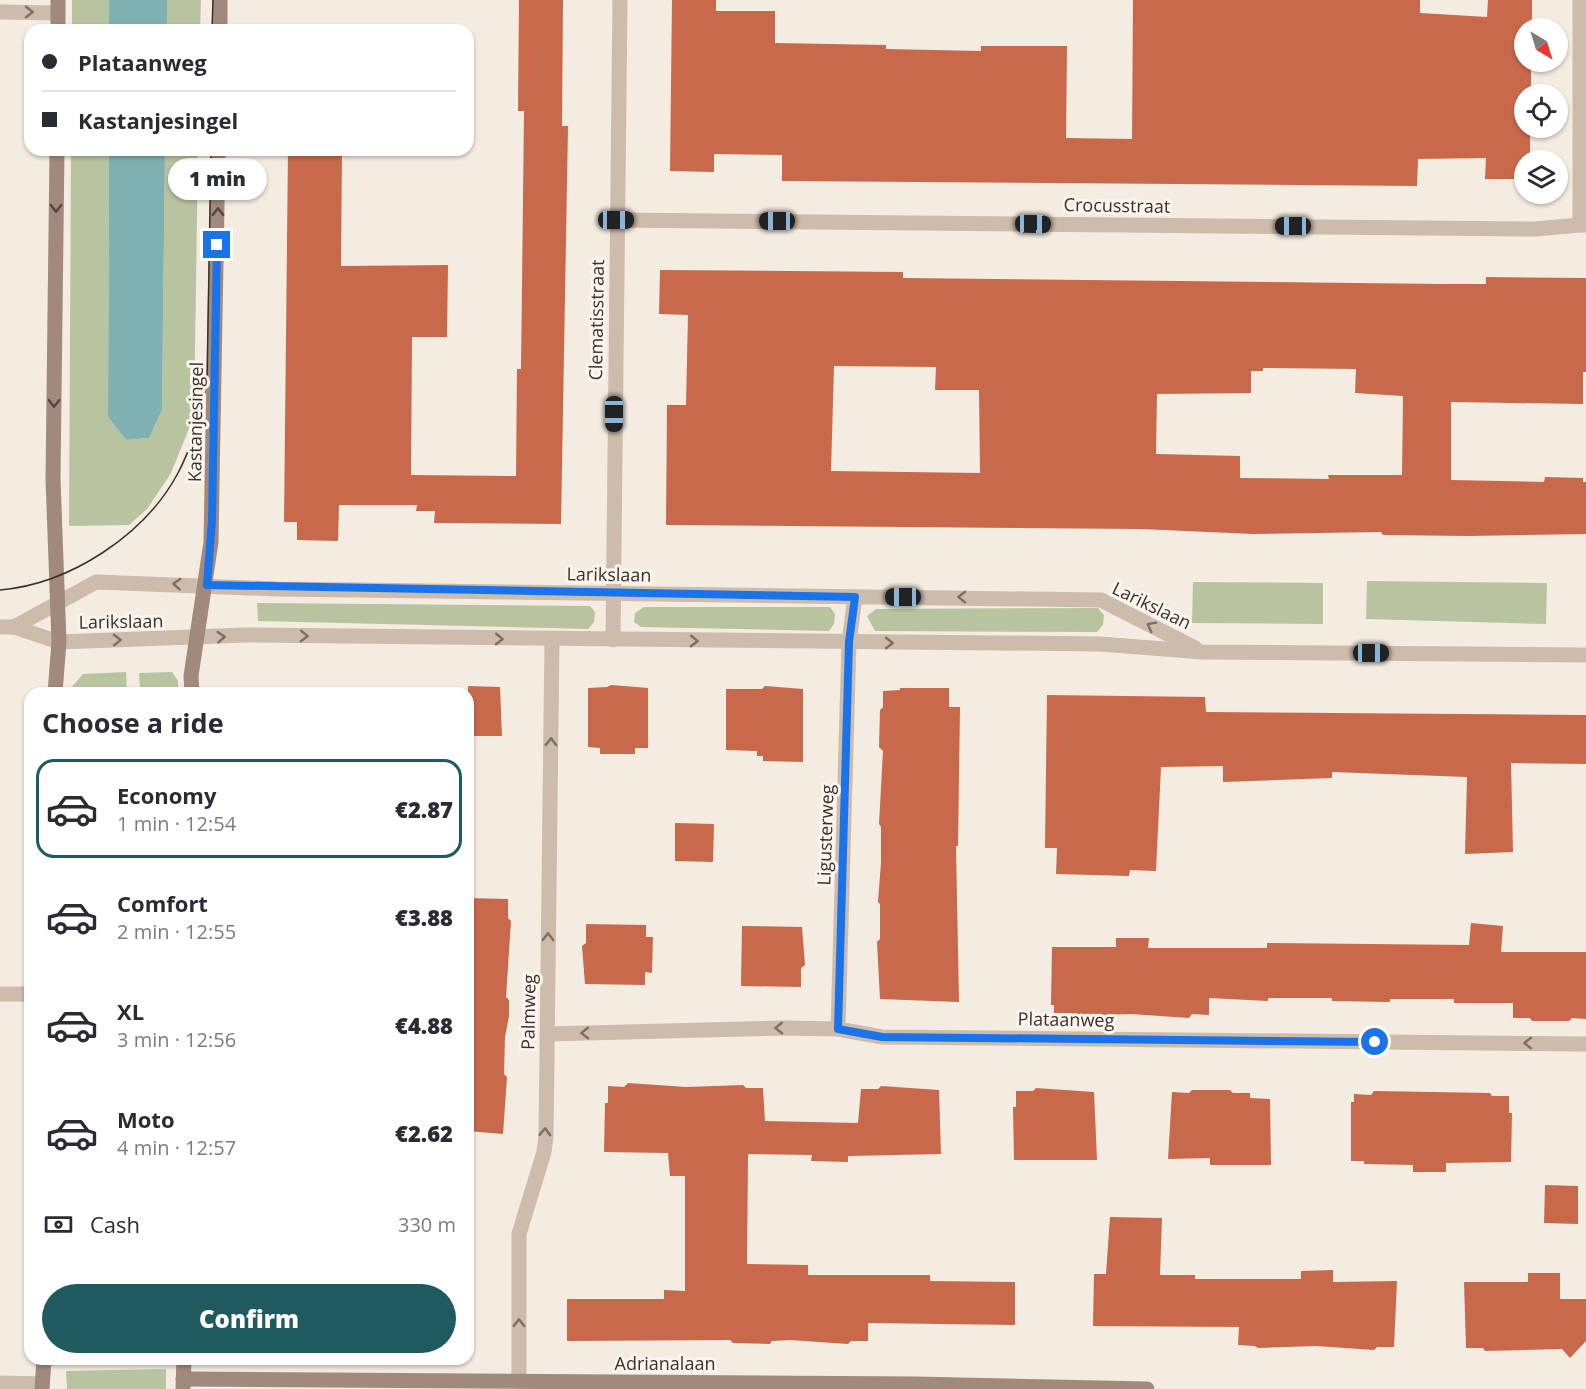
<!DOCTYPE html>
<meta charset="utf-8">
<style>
body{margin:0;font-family:"Open Sans",sans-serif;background:#f2f2f3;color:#2b2b33;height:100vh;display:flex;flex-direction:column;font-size:22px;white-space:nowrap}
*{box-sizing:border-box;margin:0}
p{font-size:20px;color:#7c7c81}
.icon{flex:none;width:33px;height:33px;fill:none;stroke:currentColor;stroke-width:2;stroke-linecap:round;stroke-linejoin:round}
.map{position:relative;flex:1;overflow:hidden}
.panel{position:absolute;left:24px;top:687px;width:450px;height:678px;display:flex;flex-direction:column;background:#fff;border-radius:18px;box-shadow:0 2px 4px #0004}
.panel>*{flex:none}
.hud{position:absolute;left:24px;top:24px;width:450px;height:132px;border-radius:18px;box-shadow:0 2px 4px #0004;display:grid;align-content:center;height:132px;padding:0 18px;background:#fff}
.needle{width:39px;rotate:142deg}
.buttons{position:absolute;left:1514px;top:18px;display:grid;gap:12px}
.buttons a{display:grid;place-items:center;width:54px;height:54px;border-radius:50%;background:#fff;box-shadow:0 2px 4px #0004;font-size:30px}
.end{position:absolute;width:27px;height:27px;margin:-14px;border:8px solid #1a73e8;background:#fff;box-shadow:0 0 0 3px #fff}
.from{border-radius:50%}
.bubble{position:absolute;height:42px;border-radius:21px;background:#fff;box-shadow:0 2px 4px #0004;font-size:20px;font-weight:800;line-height:42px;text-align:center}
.car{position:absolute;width:18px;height:36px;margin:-18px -9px;border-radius:8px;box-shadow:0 0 4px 2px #0007;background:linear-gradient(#222 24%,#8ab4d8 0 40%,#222 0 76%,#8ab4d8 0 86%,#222 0)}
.hud b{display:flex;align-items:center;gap:21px;height:57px;font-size:22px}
.hud b+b{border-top:2px solid #e1e1e2}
.hud i{width:15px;height:15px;background:#2b2b33}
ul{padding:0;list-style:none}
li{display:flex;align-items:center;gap:18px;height:99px;margin:0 12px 9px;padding:0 6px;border:3px solid transparent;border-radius:18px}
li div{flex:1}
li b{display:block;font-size:22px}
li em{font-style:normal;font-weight:800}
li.selected{border-color:#1f5a5e}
li>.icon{width:54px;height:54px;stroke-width:1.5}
h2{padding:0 18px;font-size:27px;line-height:72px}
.pay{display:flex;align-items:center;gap:15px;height:66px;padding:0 18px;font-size:22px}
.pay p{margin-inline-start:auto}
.primary-button{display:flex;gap:12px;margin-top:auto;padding:12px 18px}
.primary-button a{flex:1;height:69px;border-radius:36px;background:#1f5a5e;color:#fff;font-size:24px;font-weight:800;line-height:69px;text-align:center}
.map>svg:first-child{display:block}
.green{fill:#b8c4a0}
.water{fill:#7fb0b2}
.building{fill:#c8694b;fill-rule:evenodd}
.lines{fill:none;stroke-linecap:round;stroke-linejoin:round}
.street{stroke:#cdbbac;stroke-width:15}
.secondary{stroke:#a18a7d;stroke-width:15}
.tram{stroke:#3b302b;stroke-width:1.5}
.oneway{stroke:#7d6f65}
.oneway2{stroke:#544640}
.route{stroke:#1a73e8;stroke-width:8}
.labels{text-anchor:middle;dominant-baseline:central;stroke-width:6;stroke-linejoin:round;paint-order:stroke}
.street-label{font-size:18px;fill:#3b302b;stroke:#fbf5ee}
</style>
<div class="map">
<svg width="1586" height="1389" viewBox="0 0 1586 1389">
<rect width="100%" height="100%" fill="#f4ebe1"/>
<g class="green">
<rect x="72" y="0" width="37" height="30"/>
<path d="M 167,0 L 201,0 L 200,30 L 167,30 Z"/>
<path d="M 71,150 L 109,150 L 108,417 L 126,440 L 149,438 L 162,410 L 165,150 L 198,150 L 194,416 L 171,473 L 147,509 L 129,525 L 69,526 Z"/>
<path d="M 1367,581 L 1547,583 L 1546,624 L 1366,619 Z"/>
<path d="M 1193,582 L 1323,583 L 1323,624 L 1192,623 Z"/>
<path d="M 257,603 L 590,606 L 595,612 L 594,622 L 588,629 L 258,621 Z"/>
<path d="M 644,607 L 830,607 L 835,614 L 834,624 L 829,631 L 641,627 L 634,622 L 635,613 Z"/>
<path d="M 1098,608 L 1104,615 L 1103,625 L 1097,632 L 875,631 L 867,616 L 876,609 Z"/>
<path d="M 126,672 L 127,690 L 119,693 L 70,693 L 70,689 L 83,674 Z"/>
<path d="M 172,672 L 178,681 L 178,693 L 145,693 L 140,691 L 139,673 Z"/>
<path d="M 166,1369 L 166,1389 L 67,1389 L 66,1371 Z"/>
</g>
<g class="water">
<rect x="109" y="0" width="58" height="30"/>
<path d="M 109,150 L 165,150 L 162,410 L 149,438 L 126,440 L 108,417 Z"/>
</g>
<g class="building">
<path d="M 519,0 L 563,0 L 562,126 L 568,126 L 561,524 L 434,523 L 435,511 L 416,511 L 417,505 L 339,505 L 338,541 L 297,540 L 297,522 L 284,522 L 288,150 L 342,150 L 341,266 L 448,265 L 447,337 L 412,337 L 411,475 L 516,476 L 517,369 L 521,369 L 524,111 L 518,111 Z"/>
<path d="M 672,0 L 716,0 L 716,11 L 775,11 L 775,43 L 886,45 L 886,49 L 981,51 L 981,46 L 1067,46 L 1066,138 L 1132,139 L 1133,0 L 1420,0 L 1420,13 L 1487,17 L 1488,0 L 1532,0 L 1532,28 L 1524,28 L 1524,62 L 1531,62 L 1531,94 L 1524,94 L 1524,128 L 1530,128 L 1530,160 L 1524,160 L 1524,179 L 1485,179 L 1486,158 L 1418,159 L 1417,186 L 782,181 L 782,155 L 714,154 L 714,172 L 670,171 Z"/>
<path d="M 660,270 L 903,272 L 903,278 L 1442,284 L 1486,284 L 1486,277 L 1586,278 L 1586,372 L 1583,372 L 1583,404 L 1451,402 L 1451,480 L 1544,482 L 1545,477 L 1583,478 L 1583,482 L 1586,482 L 1586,534 L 1469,536 L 1383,535 L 1381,532 L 1253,534 L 1141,529 L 666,525 L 667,405 L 686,405 L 688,315 L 659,314 ZM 834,366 L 936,367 L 935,390 L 979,390 L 980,473 L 831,471 ZM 1263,368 L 1356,369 L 1355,393 L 1403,396 L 1402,475 L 1328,475 L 1329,479 L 1240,478 L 1240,456 L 1156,454 L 1157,394 L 1251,393 L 1251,371 L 1263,371 Z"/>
<path d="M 611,685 L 648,688 L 648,748 L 635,748 L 635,754 L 600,754 L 600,748 L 588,747 L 588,688 L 607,687 Z"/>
<path d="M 468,686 L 500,687 L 502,736 L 468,736 Z"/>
<path d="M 765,686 L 803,689 L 803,762 L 763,761 L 763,756 L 757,756 L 757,751 L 726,750 L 726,689 L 762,689 Z"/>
<path d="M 900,688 L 949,688 L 949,707 L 960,707 L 958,846 L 956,846 L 959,1002 L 880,999 L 877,942 L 880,939 L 880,904 L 878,902 L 881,862 L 881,827 L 879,824 L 882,769 L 883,751 L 879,747 L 880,710 L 883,707 L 883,691 L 900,690 Z"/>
<path d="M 1047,695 L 1205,697 L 1206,712 L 1586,715 L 1586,764 L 1511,763 L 1513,852 L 1465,854 L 1467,777 L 1332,772 L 1332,778 L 1223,782 L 1223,766 L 1161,767 L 1156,871 L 1130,870 L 1129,876 L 1056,874 L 1057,848 L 1045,848 Z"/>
<path d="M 675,823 L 714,824 L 713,862 L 675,861 Z"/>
<path d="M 468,898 L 508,899 L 508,918 L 511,921 L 506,997 L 509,1000 L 509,1016 L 505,1037 L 504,1074 L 507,1077 L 503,1134 L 468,1131 Z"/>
<path d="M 1471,923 L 1503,926 L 1501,952 L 1586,952 L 1586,1019 L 1572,1018 L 1569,1021 L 1532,1021 L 1530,1018 L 1513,1018 L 1513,1003 L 1454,1003 L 1454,999 L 1390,999 L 1390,1002 L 1332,1001 L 1332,998 L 1268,998 L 1268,1001 L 1209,998 L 1209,1015 L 1192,1014 L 1189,1018 L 1131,1014 L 1073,1016 L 1071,1013 L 1054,1013 L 1054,1005 L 1051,1005 L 1052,947 L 1116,947 L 1116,938 L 1149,938 L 1148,948 L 1267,948 L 1267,943 L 1469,945 Z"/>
<path d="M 586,924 L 646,925 L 646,937 L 653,937 L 652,973 L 645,972 L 645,985 L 585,984 L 582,946 L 586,943 Z"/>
<path d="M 742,926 L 802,927 L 805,965 L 801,968 L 801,987 L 741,986 Z"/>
<path d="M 628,1083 L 686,1087 L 743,1085 L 746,1088 L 763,1088 L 765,1121 L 858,1123 L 861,1089 L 878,1089 L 881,1086 L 939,1090 L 941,1154 L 848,1156 L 848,1162 L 811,1161 L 812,1155 L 748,1154 L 747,1264 L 808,1265 L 808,1275 L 930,1275 L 930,1281 L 1015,1282 L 1015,1325 L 868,1323 L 868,1341 L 851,1341 L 848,1344 L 790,1340 L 772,1341 L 770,1344 L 733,1343 L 730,1340 L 567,1341 L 567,1299 L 664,1299 L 664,1290 L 685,1291 L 685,1176 L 670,1176 L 668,1153 L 604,1152 L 605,1103 L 608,1103 L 608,1086 L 624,1087 Z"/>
<path d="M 1036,1088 L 1094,1092 L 1097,1160 L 1014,1160 L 1013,1107 L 1016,1107 L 1016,1091 L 1033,1091 Z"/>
<path d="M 1192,1090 L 1230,1090 L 1233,1093 L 1250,1093 L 1250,1098 L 1270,1099 L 1271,1165 L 1210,1165 L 1210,1158 L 1168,1159 L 1172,1092 L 1189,1093 Z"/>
<path d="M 1374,1091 L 1490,1093 L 1492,1096 L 1509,1096 L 1509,1113 L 1512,1113 L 1511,1162 L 1446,1163 L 1446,1172 L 1413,1172 L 1413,1165 L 1364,1164 L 1364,1161 L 1351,1161 L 1351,1102 L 1354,1102 L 1354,1094 L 1371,1095 Z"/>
<path d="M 1545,1185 L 1578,1186 L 1578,1224 L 1544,1223 Z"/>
<path d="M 1110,1217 L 1162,1218 L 1160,1275 L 1195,1275 L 1195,1279 L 1301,1279 L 1301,1271 L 1333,1270 L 1333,1282 L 1397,1281 L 1394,1347 L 1377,1347 L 1374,1350 L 1316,1346 L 1258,1348 L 1255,1346 L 1238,1345 L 1239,1327 L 1093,1326 L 1094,1274 L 1106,1274 Z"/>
<path d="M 1528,1273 L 1560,1273 L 1560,1299 L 1586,1299 L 1586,1341 L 1570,1358 L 1562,1349 L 1485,1351 L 1483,1348 L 1466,1348 L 1464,1282 L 1528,1282 Z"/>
</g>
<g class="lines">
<g class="street">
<path d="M 1580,0 L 1580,225 L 1586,225"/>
<path d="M 0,12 L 58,13"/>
<path d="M 616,220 L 1535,229 L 1580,225"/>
<path d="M 0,627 L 14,627 L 59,642 L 245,635 L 1100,644 L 1203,652 L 1586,655"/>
<path d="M 14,627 L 96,582 L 277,589 L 1101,600 L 1195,648"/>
<path d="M 613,640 L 620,0"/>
<path d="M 0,994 L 30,994"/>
<path d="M 838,1029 L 849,642 L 855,597"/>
<path d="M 547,1034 L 784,1028 L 838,1029 L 882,1037 L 1586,1044"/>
<path d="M 519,1381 L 519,1234 L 544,1152 L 546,1136 L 552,639"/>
<path d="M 0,1383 L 42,1384"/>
</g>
<g class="secondary">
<path d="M 58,30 L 58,0"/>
<path d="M 220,30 L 220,0"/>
<path d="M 55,693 L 59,642 L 53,479 L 57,150"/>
<path d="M 192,693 L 191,676 L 211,542 L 218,150"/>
<path d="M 183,1379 L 915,1384 L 1147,1389"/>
<path d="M 42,1389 L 44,1359"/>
<path d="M 183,1389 L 184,1359"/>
</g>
<g class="tram">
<path d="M 212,30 L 213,0"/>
<path d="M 0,590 C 70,584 145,535 178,473 C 193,445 201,413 207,382 L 211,150"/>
</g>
</g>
<defs><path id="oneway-chevron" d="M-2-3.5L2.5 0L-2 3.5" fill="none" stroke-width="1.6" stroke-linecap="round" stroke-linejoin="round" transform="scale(1.5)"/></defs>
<g class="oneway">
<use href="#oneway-chevron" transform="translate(29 12)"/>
<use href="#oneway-chevron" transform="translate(177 584) rotate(-176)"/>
<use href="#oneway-chevron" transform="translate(962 597) rotate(-179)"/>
<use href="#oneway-chevron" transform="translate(1151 626) rotate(-153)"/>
<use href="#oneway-chevron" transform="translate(304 636) rotate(1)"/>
<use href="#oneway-chevron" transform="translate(221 637) rotate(-4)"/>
<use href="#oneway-chevron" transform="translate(499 639) rotate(1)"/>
<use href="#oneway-chevron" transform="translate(117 640) rotate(-1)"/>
<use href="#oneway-chevron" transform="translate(694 641) rotate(1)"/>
<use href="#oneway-chevron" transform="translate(889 643)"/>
<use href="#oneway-chevron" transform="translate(551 742) rotate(-89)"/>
<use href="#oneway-chevron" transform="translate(548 937) rotate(-89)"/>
<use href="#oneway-chevron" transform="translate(779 1028) rotate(179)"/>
<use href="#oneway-chevron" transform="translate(585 1033) rotate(179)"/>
<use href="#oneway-chevron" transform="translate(1528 1043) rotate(-179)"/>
<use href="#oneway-chevron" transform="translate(545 1132) rotate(-88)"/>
<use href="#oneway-chevron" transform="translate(519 1323) rotate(-90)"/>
</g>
<g class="oneway2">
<use href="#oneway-chevron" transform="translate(56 208) rotate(91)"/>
<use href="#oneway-chevron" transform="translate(218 212) rotate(-89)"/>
<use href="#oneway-chevron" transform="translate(54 403) rotate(91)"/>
</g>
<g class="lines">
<path class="route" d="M 217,245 L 212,520 L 207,585 L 855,597 L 849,642 L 838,1029 L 882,1037 L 1375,1042"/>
</g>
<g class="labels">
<g class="street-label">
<text transform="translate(1117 205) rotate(1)">Crocusstraat</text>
<text transform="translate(596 320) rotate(-89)">Clematisstraat</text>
<text transform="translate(195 422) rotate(-89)">Kastanjesingel</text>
<text transform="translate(609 574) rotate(1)">Larikslaan</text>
<text transform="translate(1152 605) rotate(26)">Larikslaan</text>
<text transform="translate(121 621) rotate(-1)">Larikslaan</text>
<text transform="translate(825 835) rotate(-88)">Ligusterweg</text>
<text transform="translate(528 1012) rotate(-89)">Palmweg</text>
<text transform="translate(1066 1019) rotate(1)">Plataanweg</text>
<text x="665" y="1363">Adrianalaan</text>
</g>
</g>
</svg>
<div class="buttons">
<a><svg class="needle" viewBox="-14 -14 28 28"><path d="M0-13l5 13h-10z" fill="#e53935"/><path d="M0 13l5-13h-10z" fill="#7c7c81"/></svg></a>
<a><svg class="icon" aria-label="locate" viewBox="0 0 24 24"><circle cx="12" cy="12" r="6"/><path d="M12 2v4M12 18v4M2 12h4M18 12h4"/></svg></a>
<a><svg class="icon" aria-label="layers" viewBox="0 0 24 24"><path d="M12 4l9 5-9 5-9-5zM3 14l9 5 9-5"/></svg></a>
</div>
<i class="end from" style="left:1375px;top:1042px"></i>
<i class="end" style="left:217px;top:245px"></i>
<div class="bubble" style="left:168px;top:158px;width:99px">1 min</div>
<i class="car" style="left:616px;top:220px;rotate:90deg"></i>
<i class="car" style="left:777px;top:221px;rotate:270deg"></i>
<i class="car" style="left:1033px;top:224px;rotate:91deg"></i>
<i class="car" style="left:1293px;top:226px;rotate:270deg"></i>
<i class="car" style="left:614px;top:414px;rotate:180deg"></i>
<i class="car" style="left:903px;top:597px;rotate:270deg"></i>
<i class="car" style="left:1371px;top:653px;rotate:90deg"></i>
<div class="hud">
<b><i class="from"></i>Plataanweg</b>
<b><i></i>Kastanjesingel</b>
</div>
<section class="panel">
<h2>Choose a ride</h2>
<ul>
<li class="selected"><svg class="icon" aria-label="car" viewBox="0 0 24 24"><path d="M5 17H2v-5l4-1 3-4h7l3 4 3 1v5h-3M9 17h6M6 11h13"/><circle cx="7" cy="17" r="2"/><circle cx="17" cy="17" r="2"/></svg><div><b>Economy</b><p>1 min · 12:54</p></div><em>€2.87</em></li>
<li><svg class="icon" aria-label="car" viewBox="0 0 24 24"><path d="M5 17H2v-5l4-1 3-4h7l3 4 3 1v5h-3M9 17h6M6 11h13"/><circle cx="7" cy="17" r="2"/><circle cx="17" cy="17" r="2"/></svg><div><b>Comfort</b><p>2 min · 12:55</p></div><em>€3.88</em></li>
<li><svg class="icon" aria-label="car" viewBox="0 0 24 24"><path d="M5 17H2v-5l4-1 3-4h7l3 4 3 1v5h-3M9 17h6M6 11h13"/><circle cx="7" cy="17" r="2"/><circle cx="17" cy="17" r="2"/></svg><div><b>XL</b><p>3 min · 12:56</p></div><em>€4.88</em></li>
<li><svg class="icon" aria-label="car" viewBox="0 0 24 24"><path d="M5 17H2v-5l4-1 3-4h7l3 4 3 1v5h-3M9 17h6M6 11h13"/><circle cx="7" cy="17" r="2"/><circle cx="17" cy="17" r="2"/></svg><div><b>Moto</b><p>4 min · 12:57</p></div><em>€2.62</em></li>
</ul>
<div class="pay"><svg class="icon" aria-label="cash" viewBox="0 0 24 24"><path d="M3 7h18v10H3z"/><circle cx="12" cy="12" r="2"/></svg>Cash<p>330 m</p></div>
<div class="primary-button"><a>Confirm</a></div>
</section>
</div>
